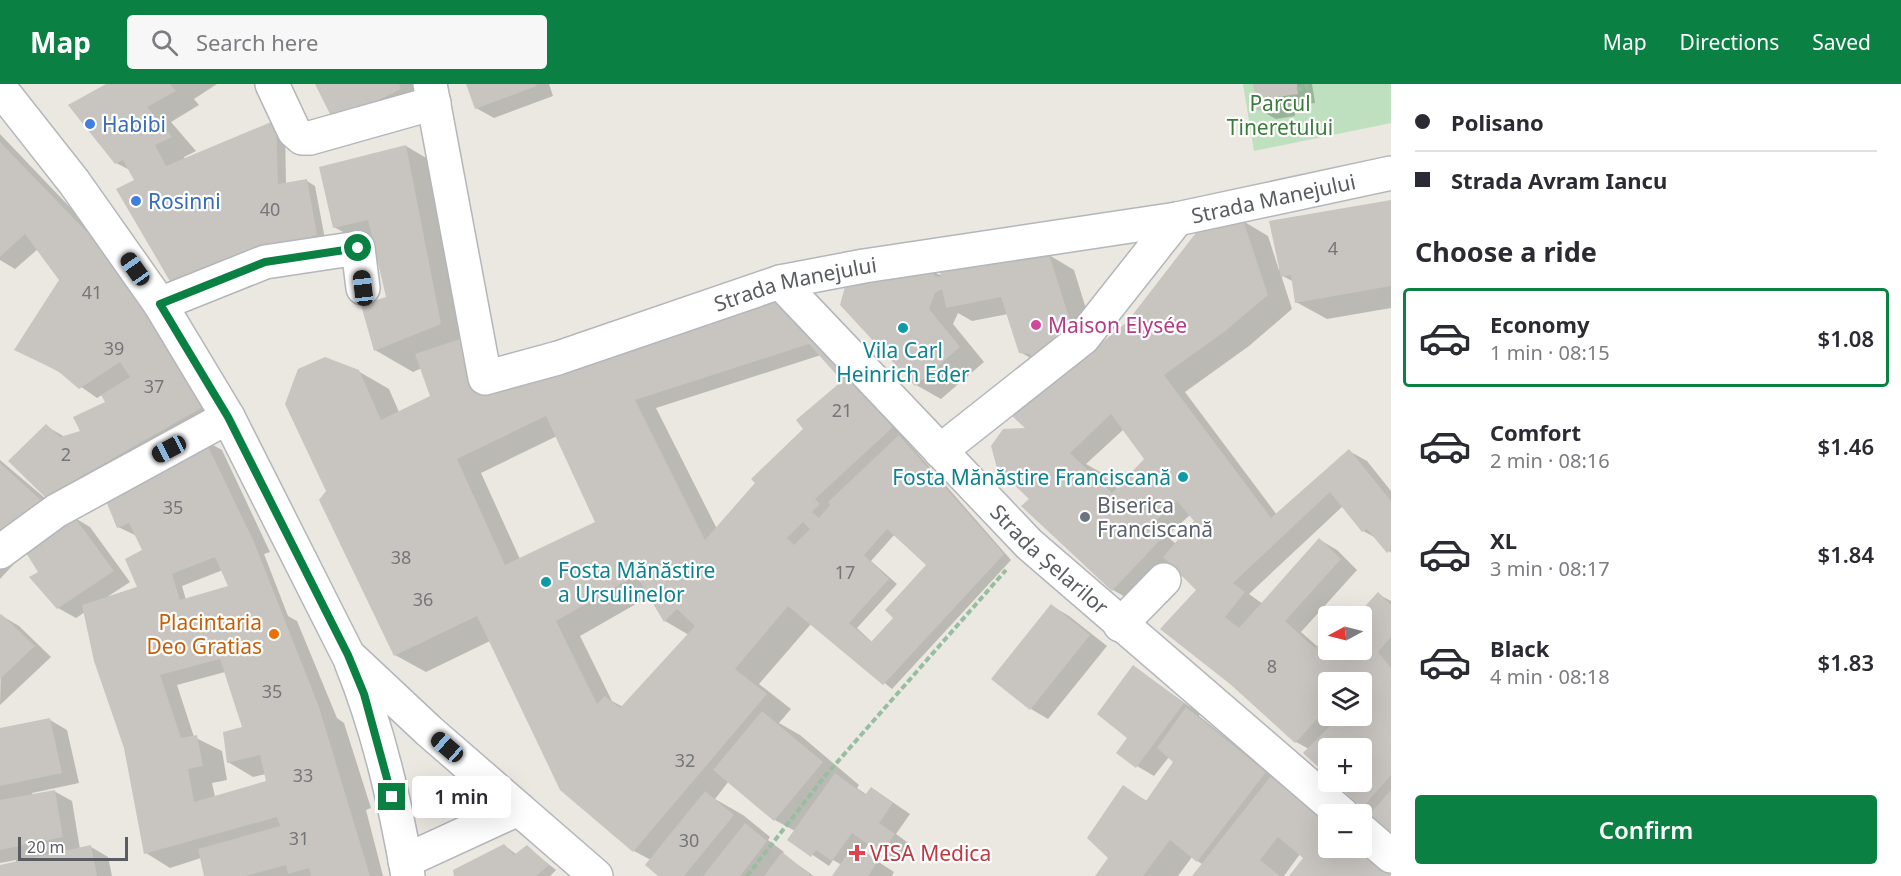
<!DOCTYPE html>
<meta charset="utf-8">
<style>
body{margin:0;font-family:"Noto Sans",sans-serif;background:#f7f7f7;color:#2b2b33;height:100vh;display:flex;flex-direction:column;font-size:22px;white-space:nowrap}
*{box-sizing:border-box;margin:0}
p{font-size:20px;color:#7c7c81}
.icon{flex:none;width:33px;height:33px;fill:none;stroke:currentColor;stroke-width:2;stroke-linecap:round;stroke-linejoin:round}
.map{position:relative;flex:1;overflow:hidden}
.sheet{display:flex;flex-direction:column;background:#fff;width:510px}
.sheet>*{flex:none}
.guide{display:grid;align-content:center;height:132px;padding:0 24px;background:#fff}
.needle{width:39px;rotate:263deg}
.fabs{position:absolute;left:1318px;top:522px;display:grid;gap:12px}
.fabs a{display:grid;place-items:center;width:54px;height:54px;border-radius:6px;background:#fff;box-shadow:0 6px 24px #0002;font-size:30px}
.scale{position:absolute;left:18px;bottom:15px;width:110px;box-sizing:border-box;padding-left:6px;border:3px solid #595c60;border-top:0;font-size:16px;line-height:21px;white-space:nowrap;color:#595c60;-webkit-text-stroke:4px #fff;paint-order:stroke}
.end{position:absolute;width:27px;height:27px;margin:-14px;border:8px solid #0b8043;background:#fff;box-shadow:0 0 0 3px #fff}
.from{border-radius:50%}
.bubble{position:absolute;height:42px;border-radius:6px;background:#fff;box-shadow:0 6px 24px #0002;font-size:20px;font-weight:600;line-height:42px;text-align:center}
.car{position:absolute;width:18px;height:36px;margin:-18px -9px;border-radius:8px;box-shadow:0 0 4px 2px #0007;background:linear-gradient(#222 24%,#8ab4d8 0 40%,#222 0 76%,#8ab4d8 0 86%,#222 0)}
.guide b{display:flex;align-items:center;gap:21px;height:57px;font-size:22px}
.guide b+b{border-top:2px solid #e1e1e2}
.guide i{width:15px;height:15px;background:#2b2b33}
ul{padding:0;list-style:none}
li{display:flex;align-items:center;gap:18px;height:99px;margin:0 12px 9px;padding:0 12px;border:3px solid transparent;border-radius:6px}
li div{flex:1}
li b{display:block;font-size:22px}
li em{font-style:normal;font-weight:600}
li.current{border-color:#0b8043}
li>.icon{width:54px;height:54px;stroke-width:1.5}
h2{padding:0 24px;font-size:27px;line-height:72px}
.button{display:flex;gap:12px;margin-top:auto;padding:12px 24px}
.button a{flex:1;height:69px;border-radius:6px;background:#0b8043;color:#fff;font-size:24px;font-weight:600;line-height:69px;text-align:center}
header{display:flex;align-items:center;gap:36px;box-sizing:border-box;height:84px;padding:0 30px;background:#0b8043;color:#fff}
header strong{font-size:28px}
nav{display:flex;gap:33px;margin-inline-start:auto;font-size:21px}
.search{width:420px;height:54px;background:#f7f7f7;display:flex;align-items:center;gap:15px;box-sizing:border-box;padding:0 21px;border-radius:6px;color:#7c7c81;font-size:22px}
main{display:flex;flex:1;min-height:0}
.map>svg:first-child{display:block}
.green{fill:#bfe0be}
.shadow{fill:#0003;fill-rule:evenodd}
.building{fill:#c8c4c0;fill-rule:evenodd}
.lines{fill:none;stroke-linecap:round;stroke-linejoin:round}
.minor-casing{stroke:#b3b6ba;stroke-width:36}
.path{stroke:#97bea1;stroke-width:4;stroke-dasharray:6 3;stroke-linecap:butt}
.minor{stroke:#fff;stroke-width:33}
.route{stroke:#0b8043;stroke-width:8}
.shop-dot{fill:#3f7fe0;stroke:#fff;stroke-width:2}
.hotel-dot{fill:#d1479c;stroke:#fff;stroke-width:2}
.culture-dot{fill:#0f9aa8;stroke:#fff;stroke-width:2}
.worship-dot{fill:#6b7280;stroke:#fff;stroke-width:2}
.food-dot{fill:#e8710a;stroke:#fff;stroke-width:2}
.health-dot{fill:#e0444e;stroke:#fff;stroke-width:2}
.labels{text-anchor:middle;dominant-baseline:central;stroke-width:4.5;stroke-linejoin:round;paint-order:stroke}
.number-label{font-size:18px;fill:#757678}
.park-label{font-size:21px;fill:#3b7c3c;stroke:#fff}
.shop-label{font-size:21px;fill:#366cbe;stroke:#fff;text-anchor:start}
.street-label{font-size:21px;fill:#595c60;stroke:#fff}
.hotel-label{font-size:21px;fill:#b23c85;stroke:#fff;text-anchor:start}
.culture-label{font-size:21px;fill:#0d838f;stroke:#fff}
.worship-label{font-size:21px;fill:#5b616d;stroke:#fff;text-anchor:start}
.food-label{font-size:21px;fill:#c56008;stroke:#fff;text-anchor:end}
.health-label{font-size:21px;fill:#be3a42;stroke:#fff;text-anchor:start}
</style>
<header>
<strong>Map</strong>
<div class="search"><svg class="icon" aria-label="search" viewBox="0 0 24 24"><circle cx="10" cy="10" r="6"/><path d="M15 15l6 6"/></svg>Search here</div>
<nav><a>Map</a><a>Directions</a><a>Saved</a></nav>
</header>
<main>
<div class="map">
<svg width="1391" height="792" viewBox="0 0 1391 792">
<rect width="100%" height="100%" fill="#eae8e0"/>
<path class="green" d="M 1243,0 L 1391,0 L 1391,39 L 1254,67 Z"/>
<g class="shadow">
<path d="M 109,0 L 217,0 L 194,15 L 199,21 L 171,38 L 196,67 L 184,73 L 185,75 L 285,42 L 286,100 L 307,97 L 315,102 L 325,155 L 263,175 L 136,97 L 130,86 L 116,79 Z"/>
<path d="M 317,0 L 416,0 L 425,19 L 360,52 Z"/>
<path d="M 468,0 L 549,0 L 553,12 L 494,34 L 476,24 Z"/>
<path d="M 1255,0 L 1312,0 L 1315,19 L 1294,22 L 1295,32 L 1276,35 L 1258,25 Z"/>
<path d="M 0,50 L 106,161 L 213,327 L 49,413 L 46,412 L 46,342 L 65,353 L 82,348 L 107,319 L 102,311 L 97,314 L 63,290 L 16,265 L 61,196 L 38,165 L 15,185 L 0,176 Z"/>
<path d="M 406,62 L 443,84 L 496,306 L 776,216 L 909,354 L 906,356 L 1011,476 L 892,605 L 811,540 L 759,600 L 791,625 L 779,639 L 800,651 L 859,701 L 857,704 L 867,711 L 872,704 L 910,730 L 896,750 L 911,761 L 899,779 L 869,759 L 863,768 L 894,788 L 892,792 L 834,792 L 842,781 L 833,776 L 829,782 L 789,755 L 795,747 L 775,736 L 729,697 L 715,715 L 743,731 L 770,753 L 768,756 L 784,768 L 782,770 L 814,792 L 660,792 L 651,776 L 634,767 L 490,557 L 426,588 L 395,571 L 328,407 L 358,287 L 389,305 L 399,328 L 432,312 L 422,284 L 413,288 L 375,266 L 388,214 L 376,163 L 372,164 L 334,143 ZM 821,271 L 844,297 L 806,346 L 717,445 L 656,324 ZM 557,352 L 597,439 L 520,475 L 481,389 ZM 895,450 L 928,481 L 895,534 L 873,559 L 857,544 L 897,500 L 871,477 ZM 650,512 L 665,537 L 689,551 L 623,623 L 612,617 L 580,552 Z"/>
<path d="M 1391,117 L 1391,224 L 1327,235 L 1296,218 L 1294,198 L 1281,191 L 1292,225 L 1249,262 L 1185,308 L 1277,431 L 1349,367 L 1367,377 L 1391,407 L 1391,469 L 1378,455 L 1363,447 L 1343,422 L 1249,510 L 1263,520 L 1320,456 L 1337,466 L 1357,486 L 1301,548 L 1318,563 L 1323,558 L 1329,561 L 1329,566 L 1362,566 L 1362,532 L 1358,532 L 1378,510 L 1391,517 L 1391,749 L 1373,729 L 1336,698 L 1362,698 L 1362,664 L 1329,664 L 1329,691 L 1309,665 L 1296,658 L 1198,506 L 1178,486 L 1143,523 L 1113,506 L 1031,415 L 1028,345 L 1108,257 L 1243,137 L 1268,152 L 1279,186 ZM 1124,345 L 1146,375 L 1118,405 L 1100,388 L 1086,380 ZM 1190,431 L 1196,438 L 1176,460 L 1167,452 ZM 1329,598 L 1362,598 L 1362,632 L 1329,632 Z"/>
<path d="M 1049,171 L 1074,186 L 1097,260 L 1034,276 L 1020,268 L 1008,230 L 972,237 L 958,229 L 953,240 L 984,278 L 941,315 L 916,301 L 841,220 L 934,188 L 942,192 Z"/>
<path d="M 204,356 L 222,366 L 270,468 L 264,470 L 288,532 L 297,537 L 337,634 L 344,639 L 371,724 L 366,726 L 383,792 L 206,792 L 201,774 L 170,784 L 146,769 L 125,663 L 85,528 L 76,534 L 58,524 L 27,467 L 1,466 L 13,481 L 0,495 L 0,457 L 73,433 L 90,443 L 130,498 L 107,513 L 138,503 L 144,467 L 137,452 L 118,443 ZM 223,486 L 230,503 L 186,516 L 182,502 ZM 225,588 L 244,644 L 228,678 L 253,693 L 266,690 L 268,698 L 215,713 L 212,699 L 227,696 L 222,667 L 194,653 L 177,601 Z"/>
<path d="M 0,376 L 46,415 L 0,453 Z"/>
<path d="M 1052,522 L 1069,532 L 1107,562 L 1048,635 L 1031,625 Z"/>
<path d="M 2,532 L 19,542 L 51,573 L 0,621 Z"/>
<path d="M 1134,583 L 1200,630 L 1199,632 L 1290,704 L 1329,764 L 1362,764 L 1391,785 L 1391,792 L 1291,792 L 1305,774 L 1300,770 L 1284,792 L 1194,792 L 1202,780 L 1192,773 L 1178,792 L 1097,792 L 1110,774 L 1123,703 L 1147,717 L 1175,678 L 1169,673 L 1154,692 L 1137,682 L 1129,653 Z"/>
<path d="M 50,636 L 67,646 L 79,699 L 32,709 L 33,711 L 54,707 L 72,717 L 80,765 L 91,763 L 108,773 L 112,792 L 0,792 L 0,782 L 16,779 L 16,776 L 0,779 L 0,646 Z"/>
<path d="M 504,761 L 517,771 L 527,763 L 556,786 L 550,792 L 455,792 Z"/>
</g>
<g class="building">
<path d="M 106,0 L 170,0 L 176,7 L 147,23 L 172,53 L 155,61 L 166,82 L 276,36 L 278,100 L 307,95 L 317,151 L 254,170 L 174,204 L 116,105 L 134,96 L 123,76 L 115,80 L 68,21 Z"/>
<path d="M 315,0 L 399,0 L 401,5 L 334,38 Z"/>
<path d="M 466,0 L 536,0 L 537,2 L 475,25 Z"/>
<path d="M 1253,0 L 1297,0 L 1298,10 L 1277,13 L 1278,23 L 1257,26 Z"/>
<path d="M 0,58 L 88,149 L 142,220 L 205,322 L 45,413 L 8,377 L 46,340 L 60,353 L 80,347 L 73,333 L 105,318 L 101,311 L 130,293 L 120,278 L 79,305 L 58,287 L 14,266 L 59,196 L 25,150 L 0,173 Z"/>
<path d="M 406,61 L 441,240 L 374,267 L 361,221 L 386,213 L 368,136 L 333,144 L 319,83 Z"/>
<path d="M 1391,116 L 1391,202 L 1295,219 L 1291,191 L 1281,193 L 1269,137 Z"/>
<path d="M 1243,136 L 1268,211 L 1224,248 L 1164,291 L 1271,434 L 1349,365 L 1391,417 L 1391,465 L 1387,469 L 1367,445 L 1362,448 L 1330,408 L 1233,499 L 1245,508 L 1225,533 L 1239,544 L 1319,454 L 1341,475 L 1285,537 L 1315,564 L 1323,556 L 1329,566 L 1362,566 L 1362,532 L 1356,532 L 1378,508 L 1391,521 L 1391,553 L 1378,568 L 1391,584 L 1391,691 L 1362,724 L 1334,698 L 1362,698 L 1362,664 L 1329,664 L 1329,693 L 1303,669 L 1340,632 L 1362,632 L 1362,598 L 1353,596 L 1351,598 L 1329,598 L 1329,622 L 1295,659 L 1230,600 L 1160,545 L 1196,506 L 1163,473 L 1194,437 L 1177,417 L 1148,444 L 1161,455 L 1112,507 L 1021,422 L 1029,415 L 997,384 L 991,362 L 1003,345 L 1025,344 L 1012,332 L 1127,238 L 1202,141 ZM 1111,330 L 1144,375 L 1112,409 L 1070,369 Z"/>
<path d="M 1049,170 L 1073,246 L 1033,278 L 1030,270 L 1019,269 L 1001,213 L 946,224 L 942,205 L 935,209 L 929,225 L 960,263 L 915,302 L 840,221 L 846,199 L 934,186 L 934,192 L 941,193 L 940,188 Z"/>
<path d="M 776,214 L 893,343 L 815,415 L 820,420 L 812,428 L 819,434 L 830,421 L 828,418 L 899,351 L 1004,470 L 883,601 L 788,522 L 735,585 L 767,610 L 633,768 L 560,706 L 477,532 L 394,572 L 319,416 L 326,407 L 285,320 L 298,285 L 325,273 L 359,286 L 381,336 L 430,312 L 415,270 L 460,255 L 477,310 L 612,269 ZM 809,260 L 842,297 L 796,336 L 803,345 L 751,395 L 755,399 L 705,456 L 635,316 ZM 546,332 L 595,438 L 505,481 L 457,375 ZM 803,438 L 810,445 L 794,461 L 787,454 ZM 887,445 L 926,481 L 885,526 L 893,534 L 871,558 L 849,539 L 889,495 L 864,471 ZM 636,491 L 664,538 L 677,525 L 695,542 L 620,624 L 605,612 L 597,620 L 556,537 Z"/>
<path d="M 204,354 L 254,458 L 319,623 L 370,792 L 311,792 L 309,784 L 288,790 L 286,781 L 246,792 L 204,792 L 198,765 L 280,742 L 277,733 L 144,770 L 124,664 L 94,577 L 82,521 L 137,503 L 125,475 L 142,466 L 129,439 L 117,444 L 102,407 ZM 215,473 L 228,502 L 180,516 L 172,490 ZM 220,575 L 242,643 L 223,648 L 227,679 L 260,671 L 266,697 L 194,718 L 188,685 L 203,682 L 197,651 L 181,654 L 160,591 Z"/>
<path d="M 0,379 L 44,419 L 0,455 Z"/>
<path d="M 73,431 L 114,487 L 57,525 L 29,493 L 38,488 L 23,464 Z"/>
<path d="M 1051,520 L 1090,551 L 1030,626 L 991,595 Z"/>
<path d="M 1,530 L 35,562 L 0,595 L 0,531 Z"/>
<path d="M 1133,581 L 1184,619 L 1136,684 L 1116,669 L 1127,654 L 1097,630 Z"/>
<path d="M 1186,623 L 1266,688 L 1197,778 L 1170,756 L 1143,792 L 1095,792 L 1108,774 L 1087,754 L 1123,701 L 1146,717 L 1173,678 L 1157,664 Z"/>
<path d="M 762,627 L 823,678 L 774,737 L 713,686 Z"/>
<path d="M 50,634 L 62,689 L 0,702 L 0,644 Z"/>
<path d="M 835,689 L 865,711 L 871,703 L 893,719 L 879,739 L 895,750 L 881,770 L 852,749 L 832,777 L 816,766 L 811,773 L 787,756 Z"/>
<path d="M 1271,692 L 1329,738 L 1329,764 L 1360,764 L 1391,788 L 1391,792 L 1289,792 L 1303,774 L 1278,753 L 1260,776 L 1280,792 L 1192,792 Z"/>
<path d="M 55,706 L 63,753 L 0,766 L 0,716 Z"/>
<path d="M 1391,706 L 1391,751 L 1367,733 Z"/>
<path d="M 705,707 L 734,731 L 684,792 L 658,792 L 645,781 Z"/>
<path d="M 745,739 L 767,757 L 740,792 L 703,792 Z"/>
<path d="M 504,760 L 514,771 L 527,761 L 549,781 L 536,792 L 454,792 L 453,786 Z"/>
<path d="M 854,760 L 878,777 L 868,792 L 832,792 Z"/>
<path d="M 91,761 L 97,792 L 0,792 L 0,781 Z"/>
<path d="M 782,768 L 812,792 L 764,792 Z"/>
</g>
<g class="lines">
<defs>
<g id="minor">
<path d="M 272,0 L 294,47 L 302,54 L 310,54 L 434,19"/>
<path id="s1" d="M 430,0 L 485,294 L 558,274 L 780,198 L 864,182 L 1177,135 L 1391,89"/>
<path d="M 0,4 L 74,98 L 160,220 L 228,333 L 348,571 L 429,647 L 596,792"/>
<path id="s2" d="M 780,198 L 1029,460 L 1342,730"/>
<path d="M 160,220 L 265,178 L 358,164 L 363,204"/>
<path d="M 940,367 L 1083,254 L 1177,135"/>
<path d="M 0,468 L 56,427 L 228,333"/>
<path d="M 1120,541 L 1164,496"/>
<path d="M 351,578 C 379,647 395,719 408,792"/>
<path d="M 1362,747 L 1391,772"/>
<path d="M 405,777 L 518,725"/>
</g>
</defs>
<use href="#minor" class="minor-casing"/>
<g class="path">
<path d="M 1297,5 L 1307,4 L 1306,0"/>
<path d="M 747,792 L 825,692 L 1006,486"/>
</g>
<use href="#minor" class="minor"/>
</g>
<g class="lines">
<path class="route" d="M 358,164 L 265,178 L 160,220 L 228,333 L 348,571 L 364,610 L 392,713"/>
</g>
<g class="shop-dot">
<circle cx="90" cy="40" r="6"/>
<circle cx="136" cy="117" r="6"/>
</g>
<circle class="hotel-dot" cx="1036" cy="241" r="6"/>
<g class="culture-dot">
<circle cx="903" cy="244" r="6"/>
<circle cx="1183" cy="393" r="6"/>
<circle cx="546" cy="498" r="6"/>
</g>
<circle class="worship-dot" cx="1085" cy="433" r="6"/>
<circle class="food-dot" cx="274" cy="550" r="6"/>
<path class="health-dot" d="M854 760h6v6h6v6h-6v6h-6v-6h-6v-6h6z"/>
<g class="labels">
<g class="number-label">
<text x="270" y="125">40</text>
<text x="1333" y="164">4</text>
<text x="92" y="208">41</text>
<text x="114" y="264">39</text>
<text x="154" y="302">37</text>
<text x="842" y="326">21</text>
<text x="66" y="370">2</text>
<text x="173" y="423">35</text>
<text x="401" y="473">38</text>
<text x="845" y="488">17</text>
<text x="423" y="515">36</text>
<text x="1272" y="582">8</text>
<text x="272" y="607">35</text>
<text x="685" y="676">32</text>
<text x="303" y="691">33</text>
<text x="299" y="754">31</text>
<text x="689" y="756">30</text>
</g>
<g class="park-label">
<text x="1280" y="19">Parcul<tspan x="1280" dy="24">Tineretului</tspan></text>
</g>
<g class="shop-label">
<text x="102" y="40">Habibi</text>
<text x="148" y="117">Rosinni</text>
</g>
<g class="street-label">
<text stroke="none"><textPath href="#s1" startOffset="1110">Strada Manejului</textPath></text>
<text stroke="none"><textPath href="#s1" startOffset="624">Strada Manejului</textPath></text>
<text stroke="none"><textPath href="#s2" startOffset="387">Strada Șelarilor</textPath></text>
</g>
<g class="hotel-label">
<text x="1048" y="241">Maison Elysée</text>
</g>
<g class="culture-label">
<text x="903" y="266">Vila Carl<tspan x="903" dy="24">Heinrich Eder</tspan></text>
<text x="1171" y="393" text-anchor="end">Fosta Mănăstire Franciscană</text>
<text x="558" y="486" text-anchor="start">Fosta Mănăstire<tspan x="558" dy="24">a Ursulinelor</tspan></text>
</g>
<g class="worship-label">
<text x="1097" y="421">Biserica<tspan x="1097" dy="24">Franciscană</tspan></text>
</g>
<g class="food-label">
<text x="262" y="538">Placintaria<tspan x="262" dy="24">Deo Gratias</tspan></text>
</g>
<g class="health-label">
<text x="870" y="769">VISA Medica</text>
</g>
</g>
</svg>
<div class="fabs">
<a><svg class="needle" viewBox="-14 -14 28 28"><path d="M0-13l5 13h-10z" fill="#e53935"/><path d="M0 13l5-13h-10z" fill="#7c7c81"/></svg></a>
<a><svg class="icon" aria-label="layers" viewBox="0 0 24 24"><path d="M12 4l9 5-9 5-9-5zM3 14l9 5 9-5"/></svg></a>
<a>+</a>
<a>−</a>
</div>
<div class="scale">20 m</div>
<i class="end from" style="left:358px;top:164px"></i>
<i class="end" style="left:392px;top:713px"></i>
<div class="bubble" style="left:412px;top:692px;width:99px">1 min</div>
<i class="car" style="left:135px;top:185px;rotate:325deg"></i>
<i class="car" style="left:363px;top:204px;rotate:353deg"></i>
<i class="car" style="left:169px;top:365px;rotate:242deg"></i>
<i class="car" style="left:447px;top:663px;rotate:311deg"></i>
</div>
<section class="sheet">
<div class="guide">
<b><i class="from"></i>Polisano</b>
<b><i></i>Strada Avram Iancu</b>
</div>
<h2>Choose a ride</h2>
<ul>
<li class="current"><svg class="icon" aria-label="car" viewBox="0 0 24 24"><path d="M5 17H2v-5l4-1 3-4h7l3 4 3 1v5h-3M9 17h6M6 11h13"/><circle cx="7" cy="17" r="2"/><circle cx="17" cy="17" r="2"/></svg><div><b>Economy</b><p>1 min · 08:15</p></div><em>$1.08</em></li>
<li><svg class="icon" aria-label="car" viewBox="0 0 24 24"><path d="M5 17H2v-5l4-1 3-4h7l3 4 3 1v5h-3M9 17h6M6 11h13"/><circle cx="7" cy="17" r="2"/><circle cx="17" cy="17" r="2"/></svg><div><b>Comfort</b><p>2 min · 08:16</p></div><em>$1.46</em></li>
<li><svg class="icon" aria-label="car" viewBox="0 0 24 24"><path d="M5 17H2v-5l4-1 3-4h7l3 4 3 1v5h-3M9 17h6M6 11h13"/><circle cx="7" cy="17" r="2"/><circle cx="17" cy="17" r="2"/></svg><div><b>XL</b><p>3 min · 08:17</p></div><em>$1.84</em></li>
<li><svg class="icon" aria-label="car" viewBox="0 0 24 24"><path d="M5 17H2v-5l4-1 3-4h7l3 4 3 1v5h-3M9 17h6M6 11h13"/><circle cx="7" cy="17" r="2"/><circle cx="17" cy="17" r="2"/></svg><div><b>Black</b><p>4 min · 08:18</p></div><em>$1.83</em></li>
</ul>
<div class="button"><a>Confirm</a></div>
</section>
</main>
